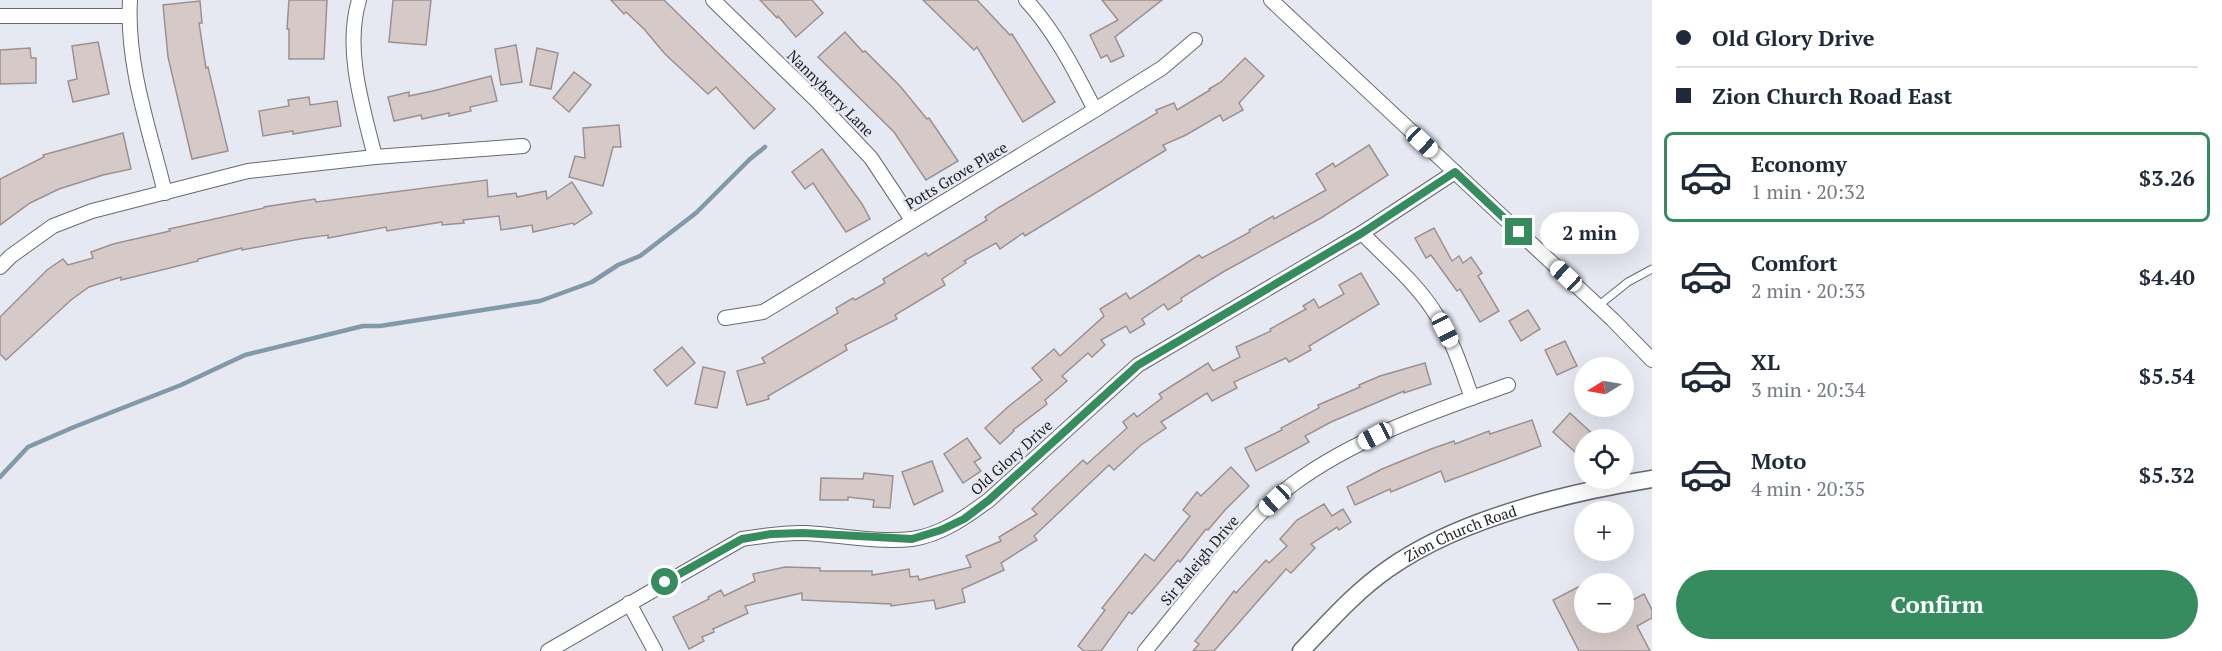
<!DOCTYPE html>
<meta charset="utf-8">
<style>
body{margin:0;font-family:"PT Serif",serif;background:#f6f6f7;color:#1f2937;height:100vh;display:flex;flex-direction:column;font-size:22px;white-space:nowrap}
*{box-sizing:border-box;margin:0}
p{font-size:20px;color:#747a83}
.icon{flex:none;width:33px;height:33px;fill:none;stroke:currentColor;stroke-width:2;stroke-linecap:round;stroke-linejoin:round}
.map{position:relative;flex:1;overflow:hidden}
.panel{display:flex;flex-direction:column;background:#fff;width:570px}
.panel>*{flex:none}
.guide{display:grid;align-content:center;height:132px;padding:0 24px;background:#fff}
.needle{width:39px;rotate:259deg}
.controls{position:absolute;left:1574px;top:357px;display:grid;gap:12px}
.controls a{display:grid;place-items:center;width:60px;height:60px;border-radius:50%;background:#fff;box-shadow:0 6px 24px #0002;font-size:30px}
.end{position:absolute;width:27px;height:27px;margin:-14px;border:8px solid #378c5f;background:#fff;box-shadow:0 0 0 3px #fff}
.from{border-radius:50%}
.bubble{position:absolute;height:42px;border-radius:21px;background:#fff;box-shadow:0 6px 24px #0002;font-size:20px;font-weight:700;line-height:42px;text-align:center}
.car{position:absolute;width:18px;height:36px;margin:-18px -9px;border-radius:8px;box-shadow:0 0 4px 2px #0007;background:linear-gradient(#fff 24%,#345 0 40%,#fff 0 76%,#345 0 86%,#fff 0)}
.guide b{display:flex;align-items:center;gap:21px;height:57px;font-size:22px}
.guide b+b{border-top:2px solid #e0e1e3}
.guide i{width:15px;height:15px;background:#1f2937}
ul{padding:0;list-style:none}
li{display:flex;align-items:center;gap:18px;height:90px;margin:0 12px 9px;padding:0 12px;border:3px solid transparent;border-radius:9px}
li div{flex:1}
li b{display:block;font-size:22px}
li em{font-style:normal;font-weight:700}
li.on{border-color:#378c5f}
li>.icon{width:54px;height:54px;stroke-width:1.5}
.action{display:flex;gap:12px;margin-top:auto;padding:12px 24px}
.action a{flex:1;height:69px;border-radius:36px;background:#378c5f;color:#fff;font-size:24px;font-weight:700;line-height:69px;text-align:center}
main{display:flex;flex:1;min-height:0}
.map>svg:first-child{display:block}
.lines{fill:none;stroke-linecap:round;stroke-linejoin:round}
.stream{stroke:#8398a9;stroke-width:4.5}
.building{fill:#d6cac9;stroke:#9c9190;stroke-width:1.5}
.service-casing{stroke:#676a72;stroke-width:9}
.minor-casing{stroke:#676a72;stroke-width:16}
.tertiary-casing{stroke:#676a72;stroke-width:19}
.service{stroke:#fff;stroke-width:7}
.minor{stroke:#fff;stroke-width:14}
.tertiary{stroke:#fff;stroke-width:16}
.route{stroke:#378c5f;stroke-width:8}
.labels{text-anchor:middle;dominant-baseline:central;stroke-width:5;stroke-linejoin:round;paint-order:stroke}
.street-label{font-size:15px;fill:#212226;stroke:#e6e8f2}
</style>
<main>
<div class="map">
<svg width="1652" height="651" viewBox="0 0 1652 651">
<rect width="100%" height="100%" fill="#e6e8f2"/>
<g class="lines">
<path class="stream" d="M 0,477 L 28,447 L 74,427 L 181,385 L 245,355 L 363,326 L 380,326 L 540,301 L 592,282 L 618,265 L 640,256 L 696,213 L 750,159 L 765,147"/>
</g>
<g class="building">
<path d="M 289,0 L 327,0 L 324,59 L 289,59 L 289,29 L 287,29 Z"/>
<path d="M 393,0 L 431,0 L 426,45 L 389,42 Z"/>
<path d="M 611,0 L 664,0 L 775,109 L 754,129 L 716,87 L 708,94 L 665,54 L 644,29 L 626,12 L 624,14 Z"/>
<path d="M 760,0 L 812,0 L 823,13 L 796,37 L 778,16 L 777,18 Z"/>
<path d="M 923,0 L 977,0 L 1010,35 L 1012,34 L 1055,102 L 1023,122 L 977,47 L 974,50 Z"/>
<path d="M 1102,0 L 1162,0 L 1115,37 L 1124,56 L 1111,62 L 1107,55 L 1101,58 L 1090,35 L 1118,20 Z"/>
<path d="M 200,1 L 202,23 L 199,23 L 206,68 L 208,67 L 228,151 L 192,159 L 168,57 L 163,5 Z"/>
<path d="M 845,32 L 863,52 L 865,51 L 900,86 L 927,119 L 929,118 L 958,161 L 926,180 L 894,132 L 818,57 Z"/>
<path d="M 98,42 L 109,94 L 73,102 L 68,81 L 77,79 L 72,46 Z"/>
<path d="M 516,45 L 522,82 L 501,85 L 495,49 Z"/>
<path d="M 30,48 L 31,58 L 36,58 L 36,83 L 0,84 L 0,50 Z"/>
<path d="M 537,48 L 558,53 L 551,89 L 530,85 Z"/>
<path d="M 1245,58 L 1264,76 L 1239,103 L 1243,110 L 1223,121 L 1220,115 L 1186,135 L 1163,145 L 1166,150 L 1025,236 L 1023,233 L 1000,249 L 996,243 L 964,261 L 966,263 L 942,279 L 945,285 L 895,315 L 897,319 L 845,345 L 847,350 L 768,396 L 769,399 L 747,405 L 737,371 L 765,363 L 762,358 L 838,313 L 836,308 L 853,298 L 855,300 L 885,283 L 883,279 L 926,253 L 928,256 L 987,220 L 985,217 L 998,208 L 1157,113 L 1156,110 L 1174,103 L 1177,110 L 1210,90 L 1209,89 L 1221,82 Z"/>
<path d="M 574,72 L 591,85 L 569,112 L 553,98 Z"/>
<path d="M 491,76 L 497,101 L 470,107 L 471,111 L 449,116 L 449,113 L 422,119 L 421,115 L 394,121 L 388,97 L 409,92 L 409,96 L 437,90 Z"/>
<path d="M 309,97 L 310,105 L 337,101 L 341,126 L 293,134 L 293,131 L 263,136 L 259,111 L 289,106 L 288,100 Z"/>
<path d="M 619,125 L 621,147 L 613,147 L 603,186 L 569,177 L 575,156 L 585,158 L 583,128 Z"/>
<path d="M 123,133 L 131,169 L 103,175 L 59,189 L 30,203 L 0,225 L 0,179 L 44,157 L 43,155 Z"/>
<path d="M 1369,145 L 1388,175 L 1321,218 L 1223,272 L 1181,298 L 1182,301 L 1168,310 L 1164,304 L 1142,319 L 1145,324 L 1130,333 L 1126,326 L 1101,340 L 1105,345 L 1092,357 L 1088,353 L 1062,376 L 1067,381 L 1045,400 L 1047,404 L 1013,430 L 1014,431 L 1000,444 L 985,428 L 1009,406 L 1042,380 L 1032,368 L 1054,349 L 1060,356 L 1104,316 L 1100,309 L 1126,293 L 1130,299 L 1199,255 L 1202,258 L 1250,232 L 1249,230 L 1273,216 L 1274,219 L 1326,190 L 1316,174 L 1333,163 L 1335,167 Z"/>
<path d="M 822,149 L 862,204 L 870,219 L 846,232 L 813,183 L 805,189 L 792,172 Z"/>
<path d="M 487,180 L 488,197 L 516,193 L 517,197 L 546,191 L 547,199 L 572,182 L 592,213 L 574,225 L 573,223 L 533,232 L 532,225 L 501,230 L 499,216 L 463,220 L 464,223 L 442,225 L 442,222 L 387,231 L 386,227 L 328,238 L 328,235 L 300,239 L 242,250 L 242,248 L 198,259 L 198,261 L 121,280 L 121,277 L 89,287 L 71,300 L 6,360 L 0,354 L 0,317 L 47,270 L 63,259 L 68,265 L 93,258 L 91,252 L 113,244 L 170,231 L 169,229 L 264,208 L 264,207 L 315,199 L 316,202 Z"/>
<path d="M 1434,228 L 1452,261 L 1459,256 L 1463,263 L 1471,257 L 1482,273 L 1478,276 L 1499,311 L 1480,322 L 1460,289 L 1457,291 L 1431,255 L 1426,258 L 1415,238 Z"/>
<path d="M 1361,273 L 1379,304 L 1309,346 L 1311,350 L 1289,362 L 1286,358 L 1234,382 L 1237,388 L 1212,401 L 1207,393 L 1161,422 L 1166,428 L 1141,445 L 1114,470 L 1109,465 L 1034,536 L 1037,540 L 1001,563 L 1004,570 L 962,589 L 965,602 L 936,609 L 934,600 L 891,606 L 891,604 L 802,600 L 802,593 L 745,606 L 748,613 L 713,629 L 714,632 L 702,637 L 704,641 L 689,649 L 673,617 L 709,599 L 708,597 L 721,590 L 724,596 L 755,581 L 753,574 L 785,567 L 820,568 L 820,571 L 872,571 L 872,575 L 909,569 L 910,577 L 918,576 L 919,580 L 971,567 L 966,556 L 1001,541 L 999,537 L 1037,514 L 1032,509 L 1083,460 L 1087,464 L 1127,428 L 1123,422 L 1134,413 L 1137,417 L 1162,398 L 1159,394 L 1208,363 L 1213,371 L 1240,357 L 1236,347 L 1271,331 L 1270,329 L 1306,309 L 1303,306 L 1314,299 L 1319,308 L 1344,294 L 1339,285 Z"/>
<path d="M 1528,310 L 1540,329 L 1521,341 L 1509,321 Z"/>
<path d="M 1565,341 L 1577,366 L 1557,375 L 1545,350 Z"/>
<path d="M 682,347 L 695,363 L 667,386 L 654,370 Z"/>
<path d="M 1425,363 L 1431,384 L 1404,393 L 1404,391 L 1331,422 L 1305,436 L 1309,442 L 1256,471 L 1245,448 L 1282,430 L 1281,428 L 1319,408 L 1318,405 L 1360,387 L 1359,385 L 1380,376 Z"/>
<path d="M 703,367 L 725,372 L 717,408 L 695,404 Z"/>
<path d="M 1570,413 L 1599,440 L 1584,440 L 1584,460 L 1553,432 Z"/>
<path d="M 1532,420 L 1541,446 L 1472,472 L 1445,482 L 1441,471 L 1391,492 L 1390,489 L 1355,505 L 1347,487 L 1382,469 L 1431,449 L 1454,441 L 1455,444 L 1489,431 L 1490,434 Z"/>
<path d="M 967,438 L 981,458 L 974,462 L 981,471 L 963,483 L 944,454 Z"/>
<path d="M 932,461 L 943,491 L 914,505 L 902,472 Z"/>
<path d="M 1231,467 L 1249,486 L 1225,510 L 1208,530 L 1206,529 L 1180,562 L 1178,560 L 1132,614 L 1129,612 L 1101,651 L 1084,651 L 1078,646 L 1105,610 L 1102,608 L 1145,554 L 1154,561 L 1190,516 L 1183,510 L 1197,492 L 1201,496 Z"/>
<path d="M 864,473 L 893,476 L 890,508 L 873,507 L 874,500 L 848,497 L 848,500 L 820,500 L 821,478 L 863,479 Z"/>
<path d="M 1324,504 L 1332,516 L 1343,509 L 1351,522 L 1339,530 L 1337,527 L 1311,544 L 1315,548 L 1291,573 L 1286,569 L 1214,651 L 1193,651 L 1199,644 L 1195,641 L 1234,591 L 1236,593 L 1266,560 L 1269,563 L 1287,546 L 1280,539 L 1297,520 Z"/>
<path d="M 1584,584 L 1584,622 L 1623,622 L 1623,600 L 1625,604 L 1644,594 L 1652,610 L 1652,618 L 1637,626 L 1650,651 L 1579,651 L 1553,600 Z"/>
</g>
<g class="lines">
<defs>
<path id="service" d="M 1598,306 L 1628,282 L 1652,269"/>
<g id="minor">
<path d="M 130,0 C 126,65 150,131 165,193"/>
<path d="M 359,0 C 344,50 363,108 375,157"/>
<path d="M 713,0 L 816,100 L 871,158 L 912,220"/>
<path d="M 1026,0 C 1055,31 1076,73 1095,110"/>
<path d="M 1271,0 L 1613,320 L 1652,360"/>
<path d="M 0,16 L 129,16"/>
<path d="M 1362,233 C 1387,259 1418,284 1437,316 C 1453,341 1462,370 1472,398"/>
<path d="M 0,267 L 11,256 L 53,226 L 92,211 L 248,171 L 375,157 L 523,146"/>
<path d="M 725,318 L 763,312 L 1095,110 L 1162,68 L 1195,40"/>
<path d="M 629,603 L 655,651"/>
<path d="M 548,651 L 742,539 C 763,536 785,532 806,533 C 839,535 880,543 912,539 C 941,535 966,517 989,500 L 1138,365 L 1362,233 L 1455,172"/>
<path d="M 1145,651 C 1177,612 1208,572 1241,535 C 1257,517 1274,498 1293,484 C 1357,437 1435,411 1508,385"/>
</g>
<g id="tertiary">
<path id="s1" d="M 1301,651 C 1329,622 1355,592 1388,569 C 1460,518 1566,493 1652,479"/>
</g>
</defs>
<use href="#service" class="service-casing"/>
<use href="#minor" class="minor-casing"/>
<use href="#tertiary" class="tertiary-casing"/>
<use href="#service" class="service"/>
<use href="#minor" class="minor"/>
<use href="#tertiary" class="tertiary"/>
</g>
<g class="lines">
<path class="route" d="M 665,582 L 742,539 L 771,534 L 803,533 L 912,539 L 941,530 L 964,519 L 989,500 L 1138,365 L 1362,233 L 1455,172 L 1519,232"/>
</g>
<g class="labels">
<g class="street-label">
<text transform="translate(831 93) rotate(45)">Nannyberry Lane</text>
<text transform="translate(956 175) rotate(-31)">Potts Grove Place</text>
<text transform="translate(1011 457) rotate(-42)">Old Glory Drive</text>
<text stroke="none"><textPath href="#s1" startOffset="201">Zion Church Road</textPath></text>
<text transform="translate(1199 560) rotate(-50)">Sir Raleigh Drive</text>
</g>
</g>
</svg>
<div class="controls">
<a><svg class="needle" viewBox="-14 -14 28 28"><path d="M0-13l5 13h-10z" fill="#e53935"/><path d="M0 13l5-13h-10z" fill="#747a83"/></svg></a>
<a><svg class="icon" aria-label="locate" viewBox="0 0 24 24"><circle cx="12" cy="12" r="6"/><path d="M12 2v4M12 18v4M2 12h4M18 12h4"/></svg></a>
<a>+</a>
<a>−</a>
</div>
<i class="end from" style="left:665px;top:582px"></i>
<i class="end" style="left:1519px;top:232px"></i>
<div class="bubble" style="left:1540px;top:212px;width:99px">2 min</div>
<i class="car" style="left:1422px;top:142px;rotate:133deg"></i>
<i class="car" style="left:1566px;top:276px;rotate:313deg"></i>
<i class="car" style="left:1445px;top:330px;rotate:153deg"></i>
<i class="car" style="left:1375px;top:436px;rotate:242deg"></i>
<i class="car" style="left:1275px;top:500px;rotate:227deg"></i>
</div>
<section class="panel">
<div class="guide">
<b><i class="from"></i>Old Glory Drive</b>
<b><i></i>Zion Church Road East</b>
</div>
<ul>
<li class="on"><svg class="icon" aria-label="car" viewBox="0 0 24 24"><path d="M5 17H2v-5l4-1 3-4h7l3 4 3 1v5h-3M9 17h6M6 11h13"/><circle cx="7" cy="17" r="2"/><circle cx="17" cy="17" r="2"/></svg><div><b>Economy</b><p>1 min · 20:32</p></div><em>$3.26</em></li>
<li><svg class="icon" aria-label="car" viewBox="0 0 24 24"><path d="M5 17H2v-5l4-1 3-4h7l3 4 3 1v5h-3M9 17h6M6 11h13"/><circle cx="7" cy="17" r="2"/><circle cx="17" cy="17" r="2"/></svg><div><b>Comfort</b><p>2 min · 20:33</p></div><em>$4.40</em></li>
<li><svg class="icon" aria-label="car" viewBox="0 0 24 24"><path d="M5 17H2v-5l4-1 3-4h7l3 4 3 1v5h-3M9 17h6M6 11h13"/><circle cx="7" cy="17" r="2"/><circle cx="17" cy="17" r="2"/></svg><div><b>XL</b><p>3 min · 20:34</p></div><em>$5.54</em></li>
<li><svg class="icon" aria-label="car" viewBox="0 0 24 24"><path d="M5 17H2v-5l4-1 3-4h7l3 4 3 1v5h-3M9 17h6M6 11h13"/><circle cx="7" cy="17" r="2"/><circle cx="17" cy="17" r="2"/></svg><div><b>Moto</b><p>4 min · 20:35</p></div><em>$5.32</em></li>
</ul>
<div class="action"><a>Confirm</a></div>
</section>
</main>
